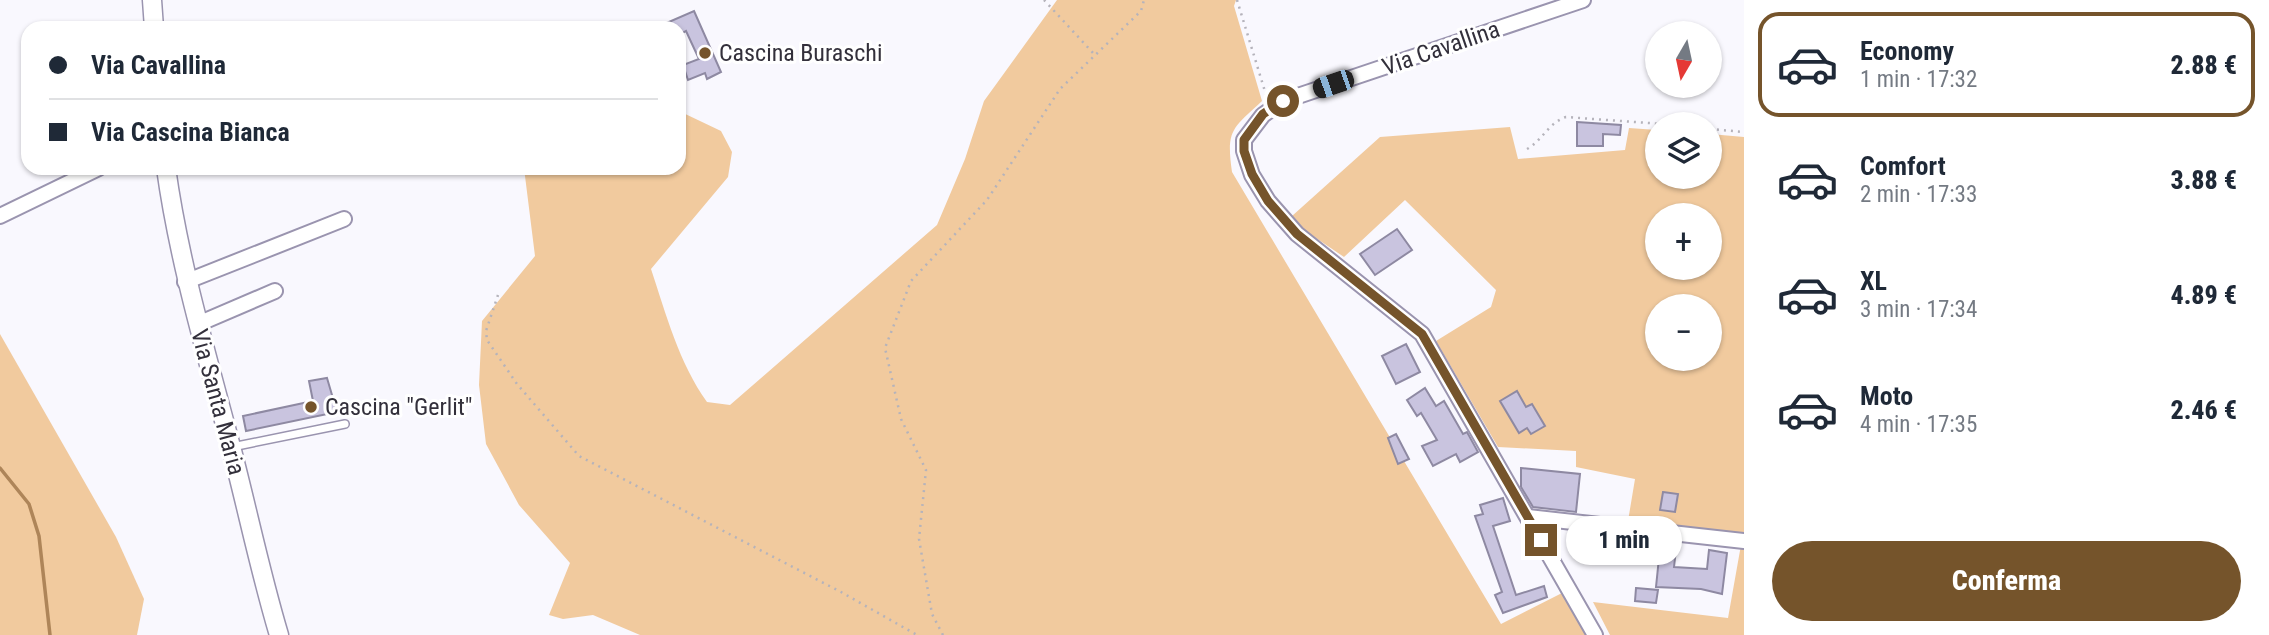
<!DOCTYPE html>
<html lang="it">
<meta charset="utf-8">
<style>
body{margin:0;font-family:"Roboto Condensed",sans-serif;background:#f6f6f7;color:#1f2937;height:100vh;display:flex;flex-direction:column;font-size:26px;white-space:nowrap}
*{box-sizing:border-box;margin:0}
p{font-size:23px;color:#747a83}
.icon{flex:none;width:38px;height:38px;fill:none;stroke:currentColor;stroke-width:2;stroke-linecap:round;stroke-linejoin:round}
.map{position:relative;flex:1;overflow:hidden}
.sheet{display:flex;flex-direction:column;background:#fff;width:525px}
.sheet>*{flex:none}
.banner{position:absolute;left:21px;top:21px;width:665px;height:154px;border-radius:21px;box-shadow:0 2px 5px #0004;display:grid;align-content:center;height:154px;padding:0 28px;background:#fff}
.needle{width:46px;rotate:189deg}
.buttons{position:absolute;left:1645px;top:21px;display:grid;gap:14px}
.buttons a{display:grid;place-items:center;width:77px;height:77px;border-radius:50%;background:#fff;box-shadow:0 2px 5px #0004;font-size:35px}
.end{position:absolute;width:32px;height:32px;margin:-16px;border:9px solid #75542b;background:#fff;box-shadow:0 0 0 4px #fff}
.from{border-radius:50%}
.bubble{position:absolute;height:49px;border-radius:24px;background:#fff;box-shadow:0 2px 5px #0004;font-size:23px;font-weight:800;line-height:49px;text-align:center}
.car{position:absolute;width:21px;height:42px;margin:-21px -10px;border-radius:9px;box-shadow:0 0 5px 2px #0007;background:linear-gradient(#222 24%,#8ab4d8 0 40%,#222 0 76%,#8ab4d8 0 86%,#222 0)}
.banner b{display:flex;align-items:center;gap:24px;height:66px;font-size:26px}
.banner b+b{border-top:2px solid #e0e1e3}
.banner i{width:18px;height:18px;background:#1f2937}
ul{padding:12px 0 0;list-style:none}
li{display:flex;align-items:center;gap:21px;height:105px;margin:0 14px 10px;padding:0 14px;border:4px solid transparent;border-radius:21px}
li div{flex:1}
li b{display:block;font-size:26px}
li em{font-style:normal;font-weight:800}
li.current{border-color:#75542b}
li>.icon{width:63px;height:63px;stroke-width:1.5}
.cta{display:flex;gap:14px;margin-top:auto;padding:14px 28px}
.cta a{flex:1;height:80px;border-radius:42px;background:#75542b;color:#fff;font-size:28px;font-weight:800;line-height:80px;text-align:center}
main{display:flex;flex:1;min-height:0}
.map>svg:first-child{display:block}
.green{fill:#f1ca9e;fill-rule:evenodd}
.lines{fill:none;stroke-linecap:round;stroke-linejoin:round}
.stream{stroke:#ae8559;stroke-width:3.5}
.building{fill:#c9c4df;stroke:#8e89a2;stroke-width:2}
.service-casing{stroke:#9a94af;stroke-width:10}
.minor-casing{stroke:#9a94af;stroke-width:18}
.tertiary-casing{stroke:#9a94af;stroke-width:21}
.path{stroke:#b5b3bb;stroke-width:2.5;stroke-dasharray:2 5;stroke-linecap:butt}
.service{stroke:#fff;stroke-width:7}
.minor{stroke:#fff;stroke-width:14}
.tertiary{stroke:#fff;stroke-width:18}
.route{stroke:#75542b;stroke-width:9}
.poi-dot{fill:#75542b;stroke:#fff;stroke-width:2.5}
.labels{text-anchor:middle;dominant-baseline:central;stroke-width:6;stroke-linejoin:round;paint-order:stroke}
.street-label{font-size:24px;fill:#33303b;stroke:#fff}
.poi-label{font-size:24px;fill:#33303b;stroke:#fff;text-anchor:start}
</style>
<main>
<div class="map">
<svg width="1744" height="635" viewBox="0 0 1744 635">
<rect width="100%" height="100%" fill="#f9f8fe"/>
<g class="green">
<path d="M 1057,0 L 1236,0 L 1234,6 L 1262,101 C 1232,129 1226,130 1232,172 L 1501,624 L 1562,593 L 1586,635 L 640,635 L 593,615 L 563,619 L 549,615 L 570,563 L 519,505 L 486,444 L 479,385 L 482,321 L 535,256 L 524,168 L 679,168 L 679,111 L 721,131 L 732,152 L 728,177 L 651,269 C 666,314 679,363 707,402 L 730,405 L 937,225 L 965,159 L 984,101 Z"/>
<path d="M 1510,127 L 1518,159 L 1625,150 L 1629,128 L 1657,130 L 1657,177 L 1710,177 L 1710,134 L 1744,137 L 1744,534 L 1628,521 L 1635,479 L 1576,467 L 1576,451 L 1498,447 L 1436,341 L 1491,307 L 1496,290 L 1405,200 L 1344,257 L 1307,232 L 1292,216 L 1380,137 ZM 1657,215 L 1710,215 L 1710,268 L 1657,268 ZM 1657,306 L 1710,306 L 1710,359 L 1657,359 Z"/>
<path d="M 0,334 L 116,537 L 144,599 L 137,635 L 0,635 Z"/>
<path d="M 1741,545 L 1744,546 L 1744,635 L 1610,635 L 1593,602 L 1728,618 Z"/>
</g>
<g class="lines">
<path class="stream" d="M 0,468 L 29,504 L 39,536 L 50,635"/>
</g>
<g class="building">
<path d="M 694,11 L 721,72 L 707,79 L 705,73 L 688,80 L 683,65 L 699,59 L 686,31 L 679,35 L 679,28 L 655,28 Z"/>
<path d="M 1577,122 L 1621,125 L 1620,135 L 1603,134 L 1603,146 L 1577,146 Z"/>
<path d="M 1397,229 L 1412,250 L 1375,275 L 1360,254 Z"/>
<path d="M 1406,344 L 1420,372 L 1396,384 L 1382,356 Z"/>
<path d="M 327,378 L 337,412 L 246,431 L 243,416 L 313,401 L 309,381 Z"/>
<path d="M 1425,388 L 1436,406 L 1444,401 L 1463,434 L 1467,432 L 1478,452 L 1460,462 L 1456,454 L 1433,466 L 1422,446 L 1437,440 L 1421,413 L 1417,416 L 1407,400 Z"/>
<path d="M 1517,391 L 1526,407 L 1532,404 L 1545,426 L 1531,434 L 1527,428 L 1519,433 L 1500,401 Z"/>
<path d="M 1396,434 L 1409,459 L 1398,464 L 1388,438 Z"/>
<path d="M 1521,468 L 1580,474 L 1576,512 L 1533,507 L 1521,487 Z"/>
<path d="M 1663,492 L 1678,494 L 1675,512 L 1660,510 Z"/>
<path d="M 1503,498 L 1510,521 L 1493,526 L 1516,595 L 1544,586 L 1547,597 L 1503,613 L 1495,595 L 1502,592 L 1475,516 L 1483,514 L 1480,505 Z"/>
<path d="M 1660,548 L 1676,550 L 1674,567 L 1707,569 L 1709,550 L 1727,553 L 1722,594 L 1701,589 L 1656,587 Z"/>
<path d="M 1636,588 L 1658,590 L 1656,603 L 1635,601 Z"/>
</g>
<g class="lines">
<defs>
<path id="service" d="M 232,447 L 345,424"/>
<g id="minor">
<path d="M 1583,0 L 1283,101 L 1263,115 L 1244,140 L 1244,151 L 1252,175 L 1268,201 L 1297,234 L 1422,334 L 1595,635"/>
<path d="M 0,216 L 99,168"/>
<path d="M 185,282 L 344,219"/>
<path d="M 198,324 L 275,291"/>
<path d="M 1528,517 L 1744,541"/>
</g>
<g id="tertiary">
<path d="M 152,0 L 154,28"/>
<path d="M 166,168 C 179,262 206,352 230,443 C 247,507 260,572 279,635"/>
</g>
</defs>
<use href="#service" class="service-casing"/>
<use href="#minor" class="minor-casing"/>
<use href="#tertiary" class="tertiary-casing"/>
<g class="path">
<path d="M 1044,0 L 1094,54"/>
<path d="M 1237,0 L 1267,98"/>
<path d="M 1710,129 L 1744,132"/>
<path d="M 1527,149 C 1543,140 1548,123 1566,117 L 1662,124"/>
<path d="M 498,295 L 486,331 L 487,340 L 517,384 L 579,456 L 841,592 L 917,635"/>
<path d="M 943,635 L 932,614 L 919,539 L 926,470 L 901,419 L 885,348 L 911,281 L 987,200 L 1060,89 L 1141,11 L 1144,0"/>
</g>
<use href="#service" class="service"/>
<use href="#minor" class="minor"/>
<use href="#tertiary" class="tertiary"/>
</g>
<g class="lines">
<path class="route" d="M 1283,101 L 1263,114 L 1244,140 L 1244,151 L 1252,174 L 1268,201 L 1297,234 L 1422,334 L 1541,540"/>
</g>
<g class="poi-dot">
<circle cx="705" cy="53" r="7"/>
<circle cx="311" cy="407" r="7"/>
</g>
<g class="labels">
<g class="street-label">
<text transform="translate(1441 48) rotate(-19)">Via Cavallina</text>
<text transform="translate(218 402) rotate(75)">Via Santa Maria</text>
</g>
<g class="poi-label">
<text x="719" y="53">Cascina Buraschi</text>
<text x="325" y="407">Cascina "Gerlit"</text>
</g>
</g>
</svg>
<div class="buttons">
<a><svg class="needle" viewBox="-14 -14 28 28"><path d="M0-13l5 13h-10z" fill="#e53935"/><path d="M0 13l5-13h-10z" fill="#747a83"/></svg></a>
<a><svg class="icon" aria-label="layers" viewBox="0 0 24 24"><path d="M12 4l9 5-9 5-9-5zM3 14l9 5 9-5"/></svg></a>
<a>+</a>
<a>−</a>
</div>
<i class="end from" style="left:1283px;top:101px"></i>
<i class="end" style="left:1541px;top:540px"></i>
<div class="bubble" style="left:1566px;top:516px;width:116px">1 min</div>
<i class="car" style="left:1333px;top:84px;rotate:251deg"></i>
<div class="banner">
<b><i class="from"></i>Via Cavallina</b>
<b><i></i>Via Cascina Bianca</b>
</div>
</div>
<section class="sheet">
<ul>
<li class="current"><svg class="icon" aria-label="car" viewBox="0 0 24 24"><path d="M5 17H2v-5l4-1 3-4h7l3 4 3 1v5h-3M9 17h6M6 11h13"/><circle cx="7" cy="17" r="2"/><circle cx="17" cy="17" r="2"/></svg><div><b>Economy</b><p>1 min · 17:32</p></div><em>2.88 €</em></li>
<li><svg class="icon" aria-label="car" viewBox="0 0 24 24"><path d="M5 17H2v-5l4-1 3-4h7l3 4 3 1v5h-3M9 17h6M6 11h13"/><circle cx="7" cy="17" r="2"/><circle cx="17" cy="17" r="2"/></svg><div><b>Comfort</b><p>2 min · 17:33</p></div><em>3.88 €</em></li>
<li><svg class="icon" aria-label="car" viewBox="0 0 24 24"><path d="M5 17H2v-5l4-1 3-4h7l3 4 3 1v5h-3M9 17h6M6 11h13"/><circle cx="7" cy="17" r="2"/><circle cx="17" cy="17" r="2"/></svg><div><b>XL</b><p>3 min · 17:34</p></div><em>4.89 €</em></li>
<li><svg class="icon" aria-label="car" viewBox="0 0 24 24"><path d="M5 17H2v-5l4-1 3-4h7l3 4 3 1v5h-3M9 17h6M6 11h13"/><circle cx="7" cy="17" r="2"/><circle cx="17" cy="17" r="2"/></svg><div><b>Moto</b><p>4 min · 17:35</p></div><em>2.46 €</em></li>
</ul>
<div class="cta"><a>Conferma</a></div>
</section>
</main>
